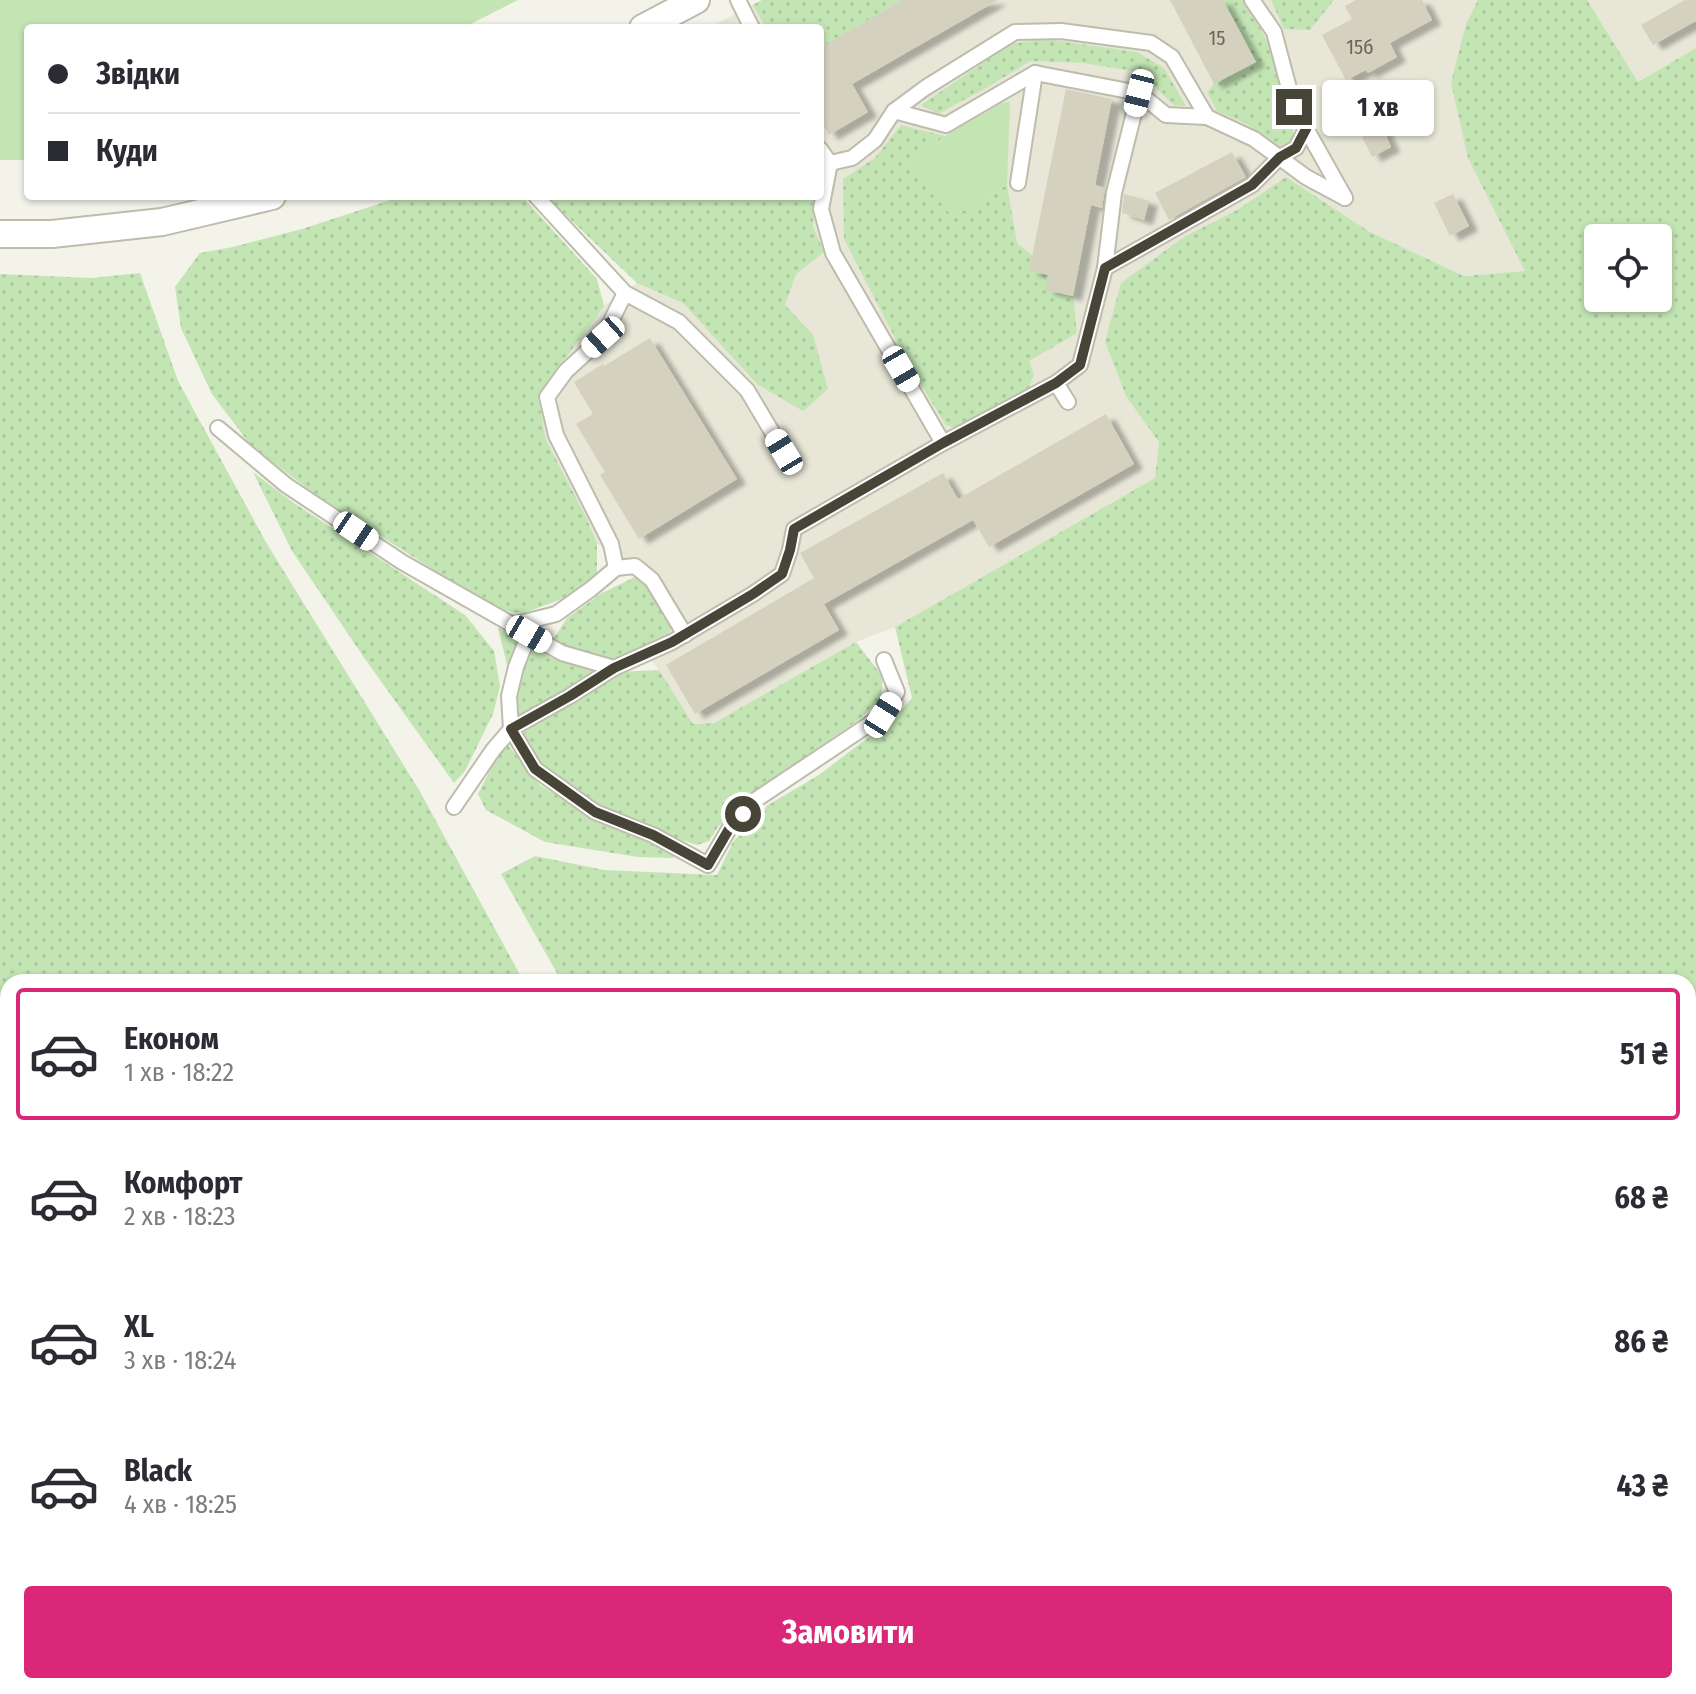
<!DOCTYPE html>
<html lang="uk">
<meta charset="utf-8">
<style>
body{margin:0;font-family:"Fira Sans Condensed",sans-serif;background:#f7f7f7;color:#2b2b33;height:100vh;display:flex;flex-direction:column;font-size:30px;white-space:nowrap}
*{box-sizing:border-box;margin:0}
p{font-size:26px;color:#7c7c81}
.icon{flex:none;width:44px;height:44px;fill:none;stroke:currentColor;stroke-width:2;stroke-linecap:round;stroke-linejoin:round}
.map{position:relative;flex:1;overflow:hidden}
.details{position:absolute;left:0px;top:974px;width:1696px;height:720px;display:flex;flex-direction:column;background:#fff;border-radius:24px 24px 0 0;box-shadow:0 2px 6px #0004}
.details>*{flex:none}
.guide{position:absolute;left:24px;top:24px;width:800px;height:176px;border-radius:8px;box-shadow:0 2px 6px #0004;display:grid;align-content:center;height:176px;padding:0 24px;background:#fff}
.fabs{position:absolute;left:1584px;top:224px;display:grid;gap:16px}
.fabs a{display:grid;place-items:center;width:88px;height:88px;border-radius:8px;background:#fff;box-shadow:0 2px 6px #0004;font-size:40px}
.end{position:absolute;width:36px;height:36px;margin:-18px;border:10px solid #474438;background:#fff;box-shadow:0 0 0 4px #fff}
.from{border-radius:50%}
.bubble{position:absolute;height:56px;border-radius:8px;background:#fff;box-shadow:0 2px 6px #0004;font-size:26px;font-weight:700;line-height:56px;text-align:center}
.car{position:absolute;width:24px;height:48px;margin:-24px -12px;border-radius:10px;box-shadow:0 0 6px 2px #0007;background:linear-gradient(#fff 24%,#345 0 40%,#fff 0 76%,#345 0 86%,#fff 0)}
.guide b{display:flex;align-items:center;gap:28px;height:76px;font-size:30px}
.guide b+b{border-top:2px solid #e1e1e2}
.guide i{width:20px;height:20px;background:#2b2b33}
ul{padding:14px 0 0;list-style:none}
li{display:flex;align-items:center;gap:24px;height:132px;margin:0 16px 12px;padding:0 8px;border:4px solid transparent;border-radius:8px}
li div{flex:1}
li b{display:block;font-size:30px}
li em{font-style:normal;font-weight:700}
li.on{border-color:#db2777}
li>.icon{width:72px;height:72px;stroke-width:1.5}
.button{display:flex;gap:16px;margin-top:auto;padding:16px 24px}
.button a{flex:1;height:92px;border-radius:8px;background:#db2777;color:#fff;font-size:32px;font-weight:700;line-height:92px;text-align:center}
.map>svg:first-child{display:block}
.residential{fill:#e7e6d7}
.green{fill:url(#green-dots);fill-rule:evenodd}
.pitch{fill:#c3e5b4}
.building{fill:#d4d1bf;filter:url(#shadow)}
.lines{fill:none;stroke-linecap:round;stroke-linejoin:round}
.service-casing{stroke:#bebcac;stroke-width:18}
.minor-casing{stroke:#bebcac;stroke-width:30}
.service{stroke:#fff;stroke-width:14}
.minor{stroke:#fff;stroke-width:26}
.route{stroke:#474438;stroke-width:10}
.labels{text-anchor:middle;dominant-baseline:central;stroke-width:7;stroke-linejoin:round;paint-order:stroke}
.number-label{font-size:20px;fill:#6a675a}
</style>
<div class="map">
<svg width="1696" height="1694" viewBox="0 0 1696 1694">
<defs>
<pattern id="green-dots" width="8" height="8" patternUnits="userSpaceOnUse" patternTransform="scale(2)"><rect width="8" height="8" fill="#c3e5b4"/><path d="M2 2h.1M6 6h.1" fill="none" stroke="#a9c69c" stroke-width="1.8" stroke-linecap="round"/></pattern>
<filter id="shadow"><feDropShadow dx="9" dy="5" stdDeviation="2" flood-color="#0004"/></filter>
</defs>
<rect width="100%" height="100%" fill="#f3f3e9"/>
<g class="residential">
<path d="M 762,0 L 1478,0 L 1466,24 L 1468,158 L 1526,271 L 1464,276 L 1370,232 L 1286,177 L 1237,210 L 1127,398 L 1159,442 L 1155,478 L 895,627 L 856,642 L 714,723 L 693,724 L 659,670 L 642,649 L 646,583 L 635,577 L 597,543 L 585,515 L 546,440 L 538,397 L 552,374 L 583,336 L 604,306 L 637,283 L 546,196 L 820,196 L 820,28 L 708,28 Z"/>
<path d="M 1587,0 L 1696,0 L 1696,48 L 1638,83 Z"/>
</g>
<g class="green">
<path d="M 762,0 L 902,0 L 820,48 L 820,28 L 766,28 L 753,5 Z"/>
<path d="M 1223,0 L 1245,0 L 1268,43 L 1279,86 L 1291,115 L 1294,138 L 1279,147 L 1247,124 L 1217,111 L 1207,92 L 1214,84 Z"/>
<path d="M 1271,0 L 1334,0 L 1310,30 L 1284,29 Z"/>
<path d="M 1478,0 L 1587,0 L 1638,82 L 1696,48 L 1696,1694 L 969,1694 L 964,1686 L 1688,1686 L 1688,982 L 562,982 L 501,874 L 535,856 L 604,870 L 717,875 L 733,842 L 768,805 L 819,775 L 896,716 L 912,698 L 895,627 L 1155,478 L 1159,442 L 1127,398 L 1105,342 L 1121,283 L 1184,237 L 1237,210 L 1286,177 L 1370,232 L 1464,276 L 1525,271 L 1468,158 L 1451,83 L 1466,24 ZM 1598,238 L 1658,238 L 1658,298 L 1598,298 Z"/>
<path d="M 1045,39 L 1137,52 L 1164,68 L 1186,106 L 1174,105 L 1139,72 L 1083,63 L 1030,61 L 988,87 L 938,114 L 921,105 L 1011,44 Z"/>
<path d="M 901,125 L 945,136 L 907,165 L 953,217 L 1007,185 L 1017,243 L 1032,255 L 1048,275 L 1046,290 L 1073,296 L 1077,333 L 1029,361 L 1034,374 L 1029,388 L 958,429 L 946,425 L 910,367 L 844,239 L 843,179 L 875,158 Z"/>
<path d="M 403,196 L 522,196 L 597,279 L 604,306 C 583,337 558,365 538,397 L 546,440 L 585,515 L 597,543 L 597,573 L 570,596 L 524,613 L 496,610 L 315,494 L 252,447 L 212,394 L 181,328 L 175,287 L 200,253 L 233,247 L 302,229 Z"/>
<path d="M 546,196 L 815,196 L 813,227 L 824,252 L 796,274 L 785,305 L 813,335 L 828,389 L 803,411 L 758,385 L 683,303 L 637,283 Z"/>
<path d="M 140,273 L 178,381 L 267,544 L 419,790 L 524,982 L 8,982 L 8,1686 L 928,1686 L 933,1694 L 0,1694 L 0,274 L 92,278 Z"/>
<path d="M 253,472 L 291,501 L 465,615 L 494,651 L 500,686 L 493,714 L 465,771 L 454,783 L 365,659 L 292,551 Z"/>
<path d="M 635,577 L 646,583 L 673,623 L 669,633 L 642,649 L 612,661 L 579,652 L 553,640 L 567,618 L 602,593 Z"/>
<path d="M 498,628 L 517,636 L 552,658 L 595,672 L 520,718 Z"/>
<path d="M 856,642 L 883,677 L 881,698 L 861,718 L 745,798 L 718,827 L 709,841 L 697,845 L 658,832 L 584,798 L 554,777 L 534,756 L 523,734 L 533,724 L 617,672 L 659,670 L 693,724 L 714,723 Z"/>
<path d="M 508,745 L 540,785 L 595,819 L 677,854 L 673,858 L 638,857 L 545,842 L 486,810 L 478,794 L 502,747 Z"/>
</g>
<g class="pitch">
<path d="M 0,0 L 518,0 L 463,28 L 28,28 L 28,160 L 0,160 Z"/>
<path d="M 1010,102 L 1007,185 L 953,217 L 907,165 L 945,136 L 1002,103 Z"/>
</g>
<g class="building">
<path d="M 902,0 L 998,0 L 852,84 L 868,112 L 829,135 L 820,120 L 820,48 Z"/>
<path d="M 1170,0 L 1223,0 L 1256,62 L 1214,84 Z"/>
<path d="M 1356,0 L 1422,0 L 1432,20 L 1390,43 L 1397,57 L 1368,73 L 1366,70 L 1346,80 L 1322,35 L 1352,19 L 1345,6 Z"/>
<path d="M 1685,0 L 1696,0 L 1696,21 L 1653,45 L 1641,25 Z"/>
<path d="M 1066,89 L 1112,99 L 1095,185 L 1105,188 L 1102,208 L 1091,205 L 1073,296 L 1045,290 L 1048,275 L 1029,271 Z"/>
<path d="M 1382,127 L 1391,147 L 1372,157 L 1362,137 Z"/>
<path d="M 1232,152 L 1246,177 L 1169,220 L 1155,193 Z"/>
<path d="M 1124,194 L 1149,201 L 1144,220 L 1122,213 Z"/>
<path d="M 1453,194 L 1469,226 L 1450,236 L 1434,203 Z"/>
<path d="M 650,338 L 737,479 L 639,539 L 600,475 L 605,472 L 576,424 L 593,414 L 574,382 L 603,364 L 604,366 Z"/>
<path d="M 1106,414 L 1134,464 L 989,547 L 973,520 L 824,604 L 839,630 L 695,714 L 666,665 L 814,578 L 800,553 L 943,473 L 958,499 Z"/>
</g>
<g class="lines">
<defs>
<g id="service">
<path d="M 738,0 L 752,28"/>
<path d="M 1252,0 L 1274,32 L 1294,107 L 1345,198"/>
<path d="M 894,111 L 946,125 L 1035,73 L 1139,93 L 1166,115 L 1207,117"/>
<path d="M 820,149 L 830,163 L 852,158 L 875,140 L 894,111 L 925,88 L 1015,32 L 1061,31 L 1151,43 L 1172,57 L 1207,117 L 1254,139 L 1306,177 L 1345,198"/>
<path d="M 830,163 L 821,209 L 833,253 L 943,443"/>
<path d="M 1018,183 L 1035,73"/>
<path d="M 536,196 L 625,293 L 679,322 L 747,390 L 784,452"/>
<path d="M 1105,268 L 1252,185 L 1280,157 L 1296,148 L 1306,129"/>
<path d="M 1056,383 L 1080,365 L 1105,268 L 1114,193 L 1139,93"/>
<path d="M 218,428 L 286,485 L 402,562 L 562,653 L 614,668 L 672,642 L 753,594 L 782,574 L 790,550 L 794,529 L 943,443 L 1056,383 L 1068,402"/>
<path d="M 616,568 L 635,566 L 652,580 L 685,635"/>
<path d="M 512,625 L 556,614 L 591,589 L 616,568 L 611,544 L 556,435 L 547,397 L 566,371 L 603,337 L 625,293"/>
<path d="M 529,634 L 516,667 L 509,696 L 511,729 L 535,769 L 595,812 L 653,835 L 708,865 L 729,829 L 757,799 L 883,715 L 897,692 L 884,660"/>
<path d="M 454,807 L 493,750 L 511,729 L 570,696 L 614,668"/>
</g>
<g id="minor">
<path d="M 643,28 L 696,0"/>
<path d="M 0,234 L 52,234 L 162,222 L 272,196"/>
</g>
</defs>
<use href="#service" class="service-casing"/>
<use href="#minor" class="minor-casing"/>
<use href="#service" class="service"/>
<use href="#minor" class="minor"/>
</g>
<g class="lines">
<path class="route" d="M 743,814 L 729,829 L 708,865 L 653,835 L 595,812 L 535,769 L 511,729 L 570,696 L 614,668 L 672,642 L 753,594 L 782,574 L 790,550 L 794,529 L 943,443 L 1056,383 L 1080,365 L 1105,268 L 1252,185 L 1280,157 L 1296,148 L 1306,129 L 1294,107"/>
</g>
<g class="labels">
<g class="number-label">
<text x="1217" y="38">15</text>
<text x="1360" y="47">15б</text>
</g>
</g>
</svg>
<div class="fabs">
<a><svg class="icon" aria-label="locate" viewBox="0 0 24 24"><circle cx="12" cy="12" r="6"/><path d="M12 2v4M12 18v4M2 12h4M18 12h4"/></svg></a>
</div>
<i class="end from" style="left:743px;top:814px"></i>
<i class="end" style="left:1294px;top:107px"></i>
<div class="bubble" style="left:1322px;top:80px;width:112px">1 хв</div>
<i class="car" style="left:1139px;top:93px;rotate:194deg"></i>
<i class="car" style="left:603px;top:337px;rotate:228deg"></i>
<i class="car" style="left:901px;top:369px;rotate:150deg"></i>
<i class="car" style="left:784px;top:452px;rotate:329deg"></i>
<i class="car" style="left:356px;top:531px;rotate:124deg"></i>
<i class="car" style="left:529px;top:634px;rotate:120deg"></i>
<i class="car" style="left:883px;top:715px;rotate:32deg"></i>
<div class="guide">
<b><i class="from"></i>Звідки</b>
<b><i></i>Куди</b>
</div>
<section class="details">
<ul>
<li class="on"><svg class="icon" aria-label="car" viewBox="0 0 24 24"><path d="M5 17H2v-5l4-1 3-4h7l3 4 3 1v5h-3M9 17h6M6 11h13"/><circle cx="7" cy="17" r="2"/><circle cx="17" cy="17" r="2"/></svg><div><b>Економ</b><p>1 хв · 18:22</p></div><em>51 ₴</em></li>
<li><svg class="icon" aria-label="car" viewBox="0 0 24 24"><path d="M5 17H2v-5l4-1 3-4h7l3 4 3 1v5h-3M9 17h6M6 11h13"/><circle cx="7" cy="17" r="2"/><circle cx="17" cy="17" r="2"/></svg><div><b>Комфорт</b><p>2 хв · 18:23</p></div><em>68 ₴</em></li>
<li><svg class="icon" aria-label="car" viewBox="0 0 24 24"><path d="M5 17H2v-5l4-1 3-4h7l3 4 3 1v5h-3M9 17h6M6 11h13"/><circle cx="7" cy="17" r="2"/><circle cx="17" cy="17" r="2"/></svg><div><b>XL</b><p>3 хв · 18:24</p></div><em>86 ₴</em></li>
<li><svg class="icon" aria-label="car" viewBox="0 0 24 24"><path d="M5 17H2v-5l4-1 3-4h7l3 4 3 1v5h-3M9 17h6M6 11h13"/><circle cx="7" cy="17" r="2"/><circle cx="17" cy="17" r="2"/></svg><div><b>Black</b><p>4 хв · 18:25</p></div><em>43 ₴</em></li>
</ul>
<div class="button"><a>Замовити</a></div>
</section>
</div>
